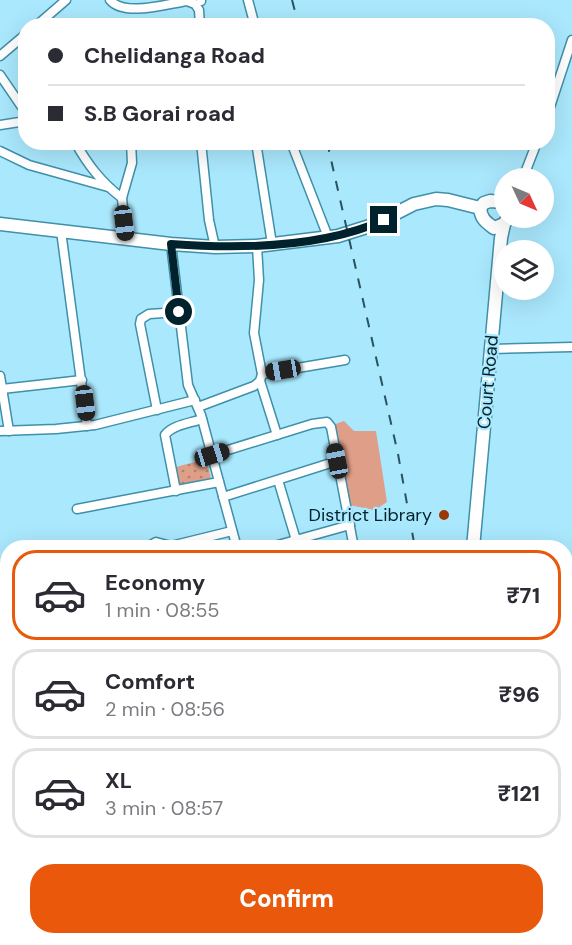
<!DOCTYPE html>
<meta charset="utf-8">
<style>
body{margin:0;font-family:"DM Sans",sans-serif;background:#f2f2f3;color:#2b2b33;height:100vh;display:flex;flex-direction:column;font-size:22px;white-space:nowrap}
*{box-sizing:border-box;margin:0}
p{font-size:20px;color:#7c7c81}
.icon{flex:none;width:33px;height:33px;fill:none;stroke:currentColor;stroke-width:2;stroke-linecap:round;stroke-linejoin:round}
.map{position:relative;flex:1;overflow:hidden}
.drawer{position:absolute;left:0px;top:540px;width:573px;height:405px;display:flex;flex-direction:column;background:#fff;border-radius:24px 24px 0 0;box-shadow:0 6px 24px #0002}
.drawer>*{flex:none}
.banner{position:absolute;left:18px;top:18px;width:537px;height:132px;border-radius:24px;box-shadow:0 6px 24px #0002;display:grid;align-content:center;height:132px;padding:0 30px;background:#fff}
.needle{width:39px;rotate:134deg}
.tools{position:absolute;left:494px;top:168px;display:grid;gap:12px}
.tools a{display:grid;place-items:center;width:60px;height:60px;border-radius:50%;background:#fff;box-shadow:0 6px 24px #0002;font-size:30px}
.end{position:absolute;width:27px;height:27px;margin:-14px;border:8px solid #00222c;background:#fff;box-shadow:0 0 0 3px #fff}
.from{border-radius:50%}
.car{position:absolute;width:18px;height:36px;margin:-18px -9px;border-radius:8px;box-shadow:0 0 4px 2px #0007;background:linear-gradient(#222 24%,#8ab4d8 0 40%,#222 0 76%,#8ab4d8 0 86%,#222 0)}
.banner b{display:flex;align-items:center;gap:21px;height:57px;font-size:22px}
.banner b+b{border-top:2px solid #e1e1e2}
.banner i{width:15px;height:15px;background:#2b2b33}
ul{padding:10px 0 0;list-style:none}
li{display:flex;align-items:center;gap:18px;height:90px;margin:0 12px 9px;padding:0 18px;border:3px solid #e1e1e2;border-radius:24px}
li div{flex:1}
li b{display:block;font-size:22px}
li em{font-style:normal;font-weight:800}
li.current{border-color:#ea580c}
li>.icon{width:54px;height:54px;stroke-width:1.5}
.cta{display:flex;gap:12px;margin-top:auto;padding:12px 30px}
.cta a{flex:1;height:69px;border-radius:24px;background:#ea580c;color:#fff;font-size:24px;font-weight:800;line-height:69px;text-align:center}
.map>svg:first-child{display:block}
.grass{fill:#de9e87}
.park{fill:url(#park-dots)}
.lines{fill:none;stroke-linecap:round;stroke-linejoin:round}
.street-casing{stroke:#3f90a8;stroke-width:11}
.secondary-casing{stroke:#3f90a8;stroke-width:15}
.primary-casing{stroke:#3f90a8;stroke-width:16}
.street{stroke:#fff;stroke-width:8}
.secondary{stroke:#fff;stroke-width:12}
.primary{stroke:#fff;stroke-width:14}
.rail{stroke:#2a535f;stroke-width:2;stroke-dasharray:10 10;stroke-linecap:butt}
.route{stroke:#00222c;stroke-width:8}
.poi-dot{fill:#9c3807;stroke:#aae8fd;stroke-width:2}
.labels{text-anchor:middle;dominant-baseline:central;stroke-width:4.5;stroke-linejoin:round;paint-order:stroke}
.street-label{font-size:18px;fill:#00222c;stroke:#aae8fd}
.poi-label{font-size:18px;fill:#00222c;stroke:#aae8fd;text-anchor:end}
</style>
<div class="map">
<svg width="572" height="945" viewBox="0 0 572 945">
<defs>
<pattern id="park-dots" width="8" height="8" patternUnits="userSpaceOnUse" patternTransform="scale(1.5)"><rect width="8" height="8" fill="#de9e87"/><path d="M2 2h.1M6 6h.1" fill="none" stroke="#b2806f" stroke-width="1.8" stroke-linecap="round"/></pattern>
</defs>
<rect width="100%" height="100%" fill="#aae8fd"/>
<path class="grass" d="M 344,421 L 354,431 L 376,431 L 387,502 L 375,510 L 349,505 L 333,425 Z"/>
<path class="park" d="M 206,459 L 212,482 L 179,490 L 176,467 Z"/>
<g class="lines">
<defs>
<g id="street">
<path d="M 110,0 C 124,17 166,4 187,1 L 195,4 L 199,10 L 200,26"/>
<path d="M 201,0 L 201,1"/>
<path d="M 248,0 L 255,26"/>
<path d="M 36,26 L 66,0"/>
<path d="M 0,56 L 26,34"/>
<path d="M 0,75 L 26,113"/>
<path d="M 548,113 L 572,40"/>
<path d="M 0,125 L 26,121"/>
<path d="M 75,142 C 88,165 101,182 122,198"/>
<path d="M 201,142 L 209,220 L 215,247"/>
<path d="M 256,142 L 272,244"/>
<path d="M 291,142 L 328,237"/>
<path d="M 0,151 L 29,165 L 108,187"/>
<path d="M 523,178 L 537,142"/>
<path d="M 61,231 L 87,426"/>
<path d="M 126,239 L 122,198 L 132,163 L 131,142"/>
<path d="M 171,244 L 188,385 L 201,415 L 237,548"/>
<path d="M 491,349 L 572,347"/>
<path d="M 262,374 L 345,360"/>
<path d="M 0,376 L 9,431"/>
<path d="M 260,381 L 277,435"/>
<path d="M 2,389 L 82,380"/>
<path d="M 198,407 L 254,386 L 260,381 L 262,374 L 254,333 L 259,280 L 257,246"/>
<path d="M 157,410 L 140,324 L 141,319 L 149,314 L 179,312"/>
<path d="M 0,431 L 56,429 L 95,425 L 195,400"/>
<path d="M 212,455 L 312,424 L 327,422 L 331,427 L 354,548"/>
<path d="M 278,480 L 296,540"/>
<path d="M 176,491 L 165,435 C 172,425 191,423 202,419"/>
<path d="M 223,497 L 337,461"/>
<path d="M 77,509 L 219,482"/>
<path d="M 145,548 L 156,542 L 171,546 L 232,531"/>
<path d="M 267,548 L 350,525"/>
<path d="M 0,598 L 8,610"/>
<path d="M 0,653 L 8,652"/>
<path d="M 0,767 L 8,761"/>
<path d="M 0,806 L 8,804"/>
<path d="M 566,829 L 572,844"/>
<path d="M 566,858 L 572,855"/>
<path d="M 0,865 L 8,872"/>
<path d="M 566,922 L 572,919"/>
<path d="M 0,930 L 8,923"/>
<path d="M 55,938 L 59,945"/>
<path d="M 80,938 L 84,945"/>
<path d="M 141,938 L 145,945"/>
<path d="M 164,938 L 168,945"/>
<path d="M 558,938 L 561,945"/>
<path d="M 186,945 L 201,938"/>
<path d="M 251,945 L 262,938"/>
<path d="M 408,945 L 410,938"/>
<path d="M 516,945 L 532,938"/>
</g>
<g id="secondary">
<path d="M 480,208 C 481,219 486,222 494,228 L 504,224"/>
<path d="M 480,208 L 484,203 L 490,201 L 504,202"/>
<path d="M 0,224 L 171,244 L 215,247 L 257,246 L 338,236 L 373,225 L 414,204 L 436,199 L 448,200 L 480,208"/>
<path d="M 473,548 L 501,238 L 504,224 L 508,218"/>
</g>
<g id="primary">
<path d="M 566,775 L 572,772"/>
<path d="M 211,945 L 227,938"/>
</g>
</defs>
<use href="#street" class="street-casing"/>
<use href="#secondary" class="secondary-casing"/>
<use href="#primary" class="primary-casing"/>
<use href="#street" class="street"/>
<use href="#secondary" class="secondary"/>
<use href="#primary" class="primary"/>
<g class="rail">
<path d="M 292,0 L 299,26"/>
<path d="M 327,142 L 398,454 L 415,548"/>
<path d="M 395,945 L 397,938"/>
</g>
</g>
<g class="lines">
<path class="route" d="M 179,312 L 171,244 C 238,249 322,248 384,220"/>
</g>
<circle class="poi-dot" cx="444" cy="515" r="6"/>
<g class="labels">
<g class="street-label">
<text transform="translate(488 382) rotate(-85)">Court Road</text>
</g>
<g class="poi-label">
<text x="432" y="515">District Library</text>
</g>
</g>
</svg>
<div class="tools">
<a><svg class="needle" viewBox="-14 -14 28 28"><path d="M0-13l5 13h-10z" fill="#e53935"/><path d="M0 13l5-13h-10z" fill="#7c7c81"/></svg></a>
<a><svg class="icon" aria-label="layers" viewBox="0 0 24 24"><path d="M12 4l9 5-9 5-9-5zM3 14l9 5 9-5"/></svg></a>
</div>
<i class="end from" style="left:179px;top:312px"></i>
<i class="end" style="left:384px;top:220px"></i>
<i class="car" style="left:124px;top:223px;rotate:173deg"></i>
<i class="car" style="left:283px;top:370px;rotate:260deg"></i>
<i class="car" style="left:85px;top:403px;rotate:173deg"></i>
<i class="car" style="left:212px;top:455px;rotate:73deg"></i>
<i class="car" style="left:337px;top:461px;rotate:349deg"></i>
<div class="banner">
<b><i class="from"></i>Chelidanga Road</b>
<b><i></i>S.B Gorai road</b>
</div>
<section class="drawer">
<ul>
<li class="current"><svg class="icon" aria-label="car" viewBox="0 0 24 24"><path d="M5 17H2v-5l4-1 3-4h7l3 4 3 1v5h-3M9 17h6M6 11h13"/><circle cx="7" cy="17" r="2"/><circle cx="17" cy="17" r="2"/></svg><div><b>Economy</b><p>1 min · 08:55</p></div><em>₹71</em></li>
<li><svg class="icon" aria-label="car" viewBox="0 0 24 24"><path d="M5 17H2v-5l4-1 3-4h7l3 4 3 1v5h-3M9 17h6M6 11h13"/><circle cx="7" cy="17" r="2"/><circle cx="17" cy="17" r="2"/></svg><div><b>Comfort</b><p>2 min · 08:56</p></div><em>₹96</em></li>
<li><svg class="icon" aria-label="car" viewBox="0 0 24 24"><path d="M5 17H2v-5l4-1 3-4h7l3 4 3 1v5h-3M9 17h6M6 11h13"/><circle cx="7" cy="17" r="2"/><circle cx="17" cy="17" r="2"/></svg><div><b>XL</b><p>3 min · 08:57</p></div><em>₹121</em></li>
</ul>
<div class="cta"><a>Confirm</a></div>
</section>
</div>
